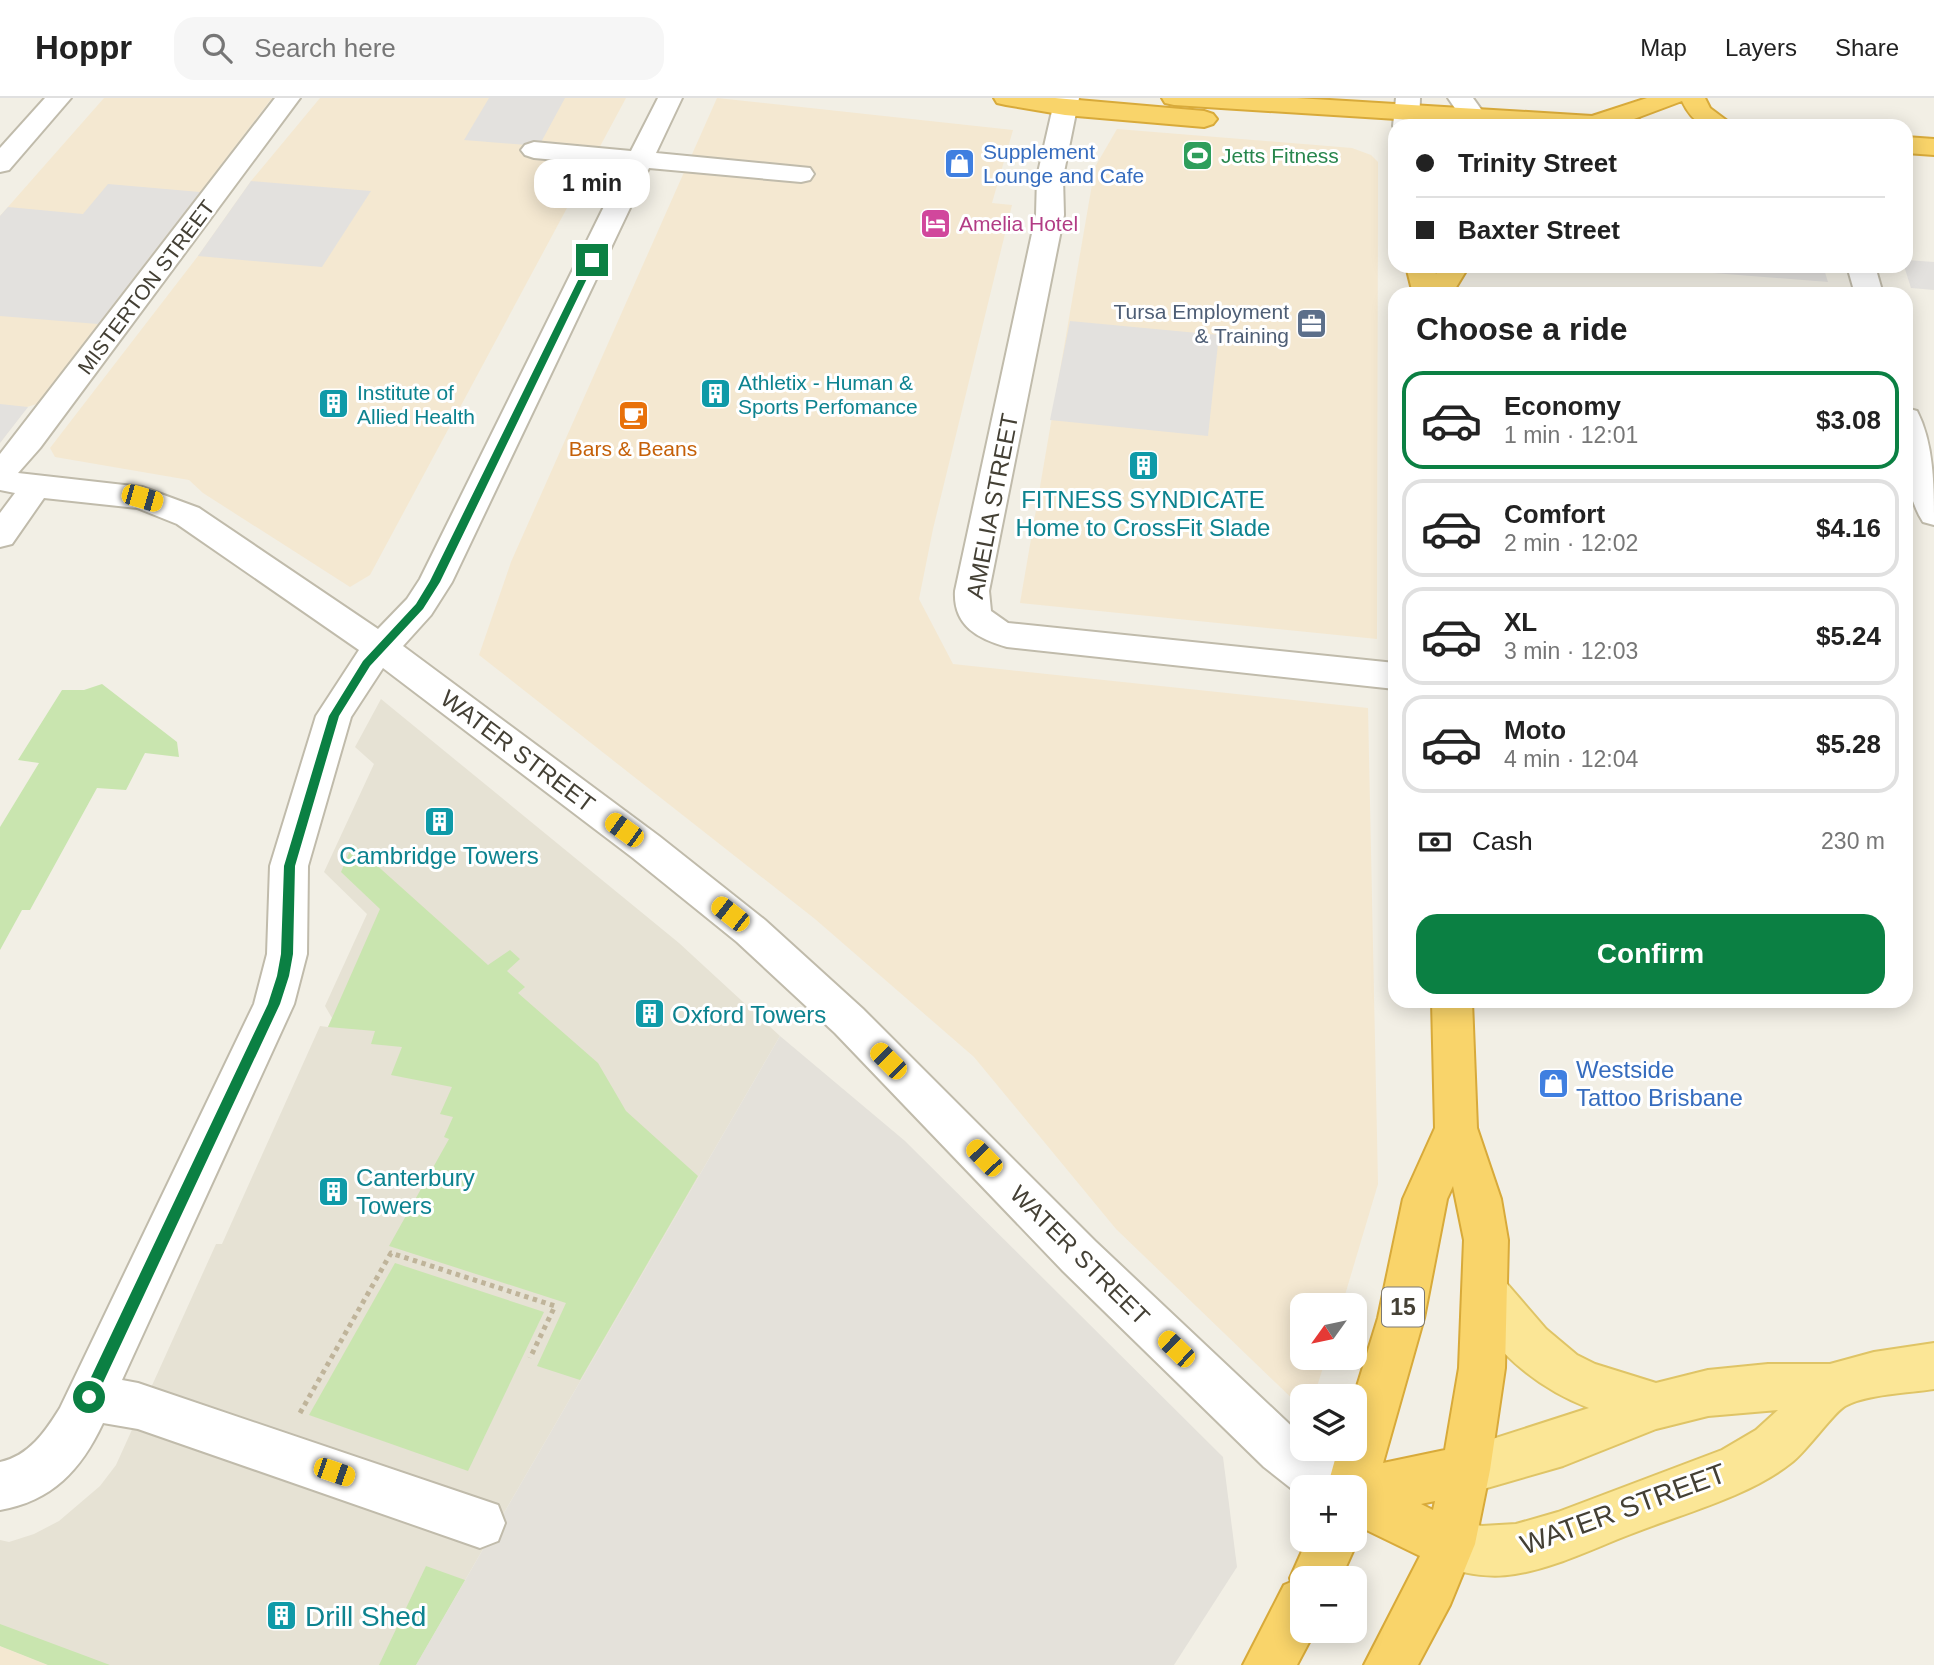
<!DOCTYPE html>
<meta charset="utf-8">
<style>
body{margin:0;font-family:Arial,sans-serif;background:#f6f6f6;color:#222;height:100vh;display:flex;flex-direction:column;font-size:26px;white-space:nowrap}
*{box-sizing:border-box;margin:0}
p{font-size:23px;color:#767676}
.icon{flex:none;width:38px;height:38px;fill:none;stroke:currentColor;stroke-width:2;stroke-linecap:round;stroke-linejoin:round}
.map{position:relative;flex:1;overflow:hidden}
.details{position:absolute;left:1388px;top:189px;width:525px;height:721px;display:flex;flex-direction:column;background:#fff;border-radius:21px;box-shadow:0 4px 18px #0003}
.details>*{flex:none}
.hud{position:absolute;left:1388px;top:21px;width:525px;height:154px;border-radius:21px;box-shadow:0 4px 18px #0003;display:grid;align-content:center;height:154px;padding:0 28px;background:#fff}
.needle{width:46px;rotate:237deg}
.fabs{position:absolute;left:1290px;top:1195px;display:grid;gap:14px}
.fabs a{display:grid;place-items:center;width:77px;height:77px;border-radius:14px;background:#fff;box-shadow:0 4px 18px #0003;font-size:35px}
.end{position:absolute;width:32px;height:32px;margin:-16px;border:9px solid #0b8043;background:#fff;box-shadow:0 0 0 4px #fff}
.from{border-radius:50%}
.bubble{position:absolute;height:49px;border-radius:21px;background:#fff;box-shadow:0 4px 18px #0003;font-size:23px;font-weight:700;line-height:49px;text-align:center}
.car{position:absolute;width:21px;height:42px;margin:-21px -10px;border-radius:9px;box-shadow:0 0 5px 2px #0007;background:linear-gradient(#f5c518 24%,#345 0 40%,#f5c518 0 76%,#345 0 86%,#f5c518 0)}
.hud b{display:flex;align-items:center;gap:24px;height:66px;font-size:26px}
.hud b+b{border-top:2px solid #e0e0e0}
.hud i{width:18px;height:18px;background:#222}
ul{padding:0;list-style:none}
li{display:flex;align-items:center;gap:21px;height:98px;margin:0 14px 10px;padding:0 14px;border:4px solid #e0e0e0;border-radius:21px}
li div{flex:1}
li b{display:block;font-size:26px}
li em{font-style:normal;font-weight:700}
li.on{border-color:#0b8043}
li>.icon{width:63px;height:63px;stroke-width:1.5}
h2{padding:0 28px;font-size:32px;line-height:84px}
.pay{display:flex;align-items:center;gap:18px;height:77px;padding:0 28px;font-size:26px}
.pay p{margin-inline-start:auto}
.cta{display:flex;gap:14px;margin-top:auto;padding:14px 28px}
.cta a{flex:1;height:80px;border-radius:21px;background:#0b8043;color:#fff;font-size:28px;font-weight:700;line-height:80px;text-align:center}
header{display:flex;align-items:center;gap:42px;box-sizing:border-box;height:98px;padding:0 35px;background:#fff;border-bottom:2px solid #e0e0e0}
header strong{font-size:33px}
nav{display:flex;gap:38px;margin-inline-start:auto;font-size:24px}
.search{width:490px;height:63px;background:#f6f6f6;display:flex;align-items:center;gap:18px;box-sizing:border-box;padding:0 24px;border-radius:21px;color:#767676;font-size:26px}
.map>svg:first-child{display:block}
.residential{fill:#e6e2d4}
.commercial{fill:#f4e8d1}
.industrial{fill:#e4e1da}
.green{fill:#c9e5af}
.parking{fill:#e3e1de}
.lines{fill:none;stroke-linecap:round;stroke-linejoin:round}
.minor-casing{stroke:#c0bbab;stroke-width:4}
.major-casing{stroke:#dfc466;stroke-width:4}
.highway-casing{stroke:#d8aa3a;stroke-width:4}
.path{stroke:#bfb49a;stroke-width:5;stroke-dasharray:4.5 4.5;stroke-linecap:butt}
.minor{fill:#fff;fill-rule:evenodd}
.major{fill:#fbe696;fill-rule:evenodd}
.highway{fill:#f9d46a;fill-rule:evenodd}
.route{fill:#0b8043}
.labels{text-anchor:middle;dominant-baseline:central;stroke-width:6;stroke-linejoin:round;paint-order:stroke}
.far-shop-label{font-size:21px;fill:#366cbe;stroke:#fff;text-anchor:start}
.far-leisure-label{font-size:21px;fill:#27864d;stroke:#fff;text-anchor:start}
.far-hotel-label{font-size:21px;fill:#b23c85;stroke:#fff;text-anchor:start}
.far-street-label{font-size:21px;fill:#444035;stroke:#fff}
.far-service-label{font-size:21px;fill:#4e5e75;stroke:#fff;text-anchor:end}
.far-culture-label{font-size:21px;fill:#0d838f;stroke:#fff;text-anchor:start}
.far-food-label{font-size:21px;fill:#c56008;stroke:#fff}
.shield{fill:#fff;stroke:#7c7972;stroke-width:2}
.shield-label{font-size:23px;font-weight:bold;fill:#444035}
.culture-label{font-size:24px;fill:#0d838f;stroke:#fff}
.street-label{font-size:24px;fill:#444035;stroke:#fff}
.shop-label{font-size:24px;fill:#366cbe;stroke:#fff;text-anchor:start}
.near-street-label{font-size:28px;fill:#444035;stroke:#fff}
.near-culture-label{font-size:28px;fill:#0d838f;stroke:#fff;text-anchor:start}
</style>
<header>
<strong>Hoppr</strong>
<div class="search"><svg class="icon" aria-label="search" viewBox="0 0 24 24"><circle cx="10" cy="10" r="6"/><path d="M15 15l6 6"/></svg>Search here</div>
<nav><a>Map</a><a>Layers</a><a>Share</a></nav>
</header>
<div class="map">
<svg width="1934" height="1567" viewBox="0 0 1934 1567">
<rect width="100%" height="100%" fill="#f2efe5"/>
<path class="residential" d="M 381,601 L 679,845 L 780,938 L 416,1567 L 48,1567 L 0,1548 L 0,1442 L 9,1444 L 34,1436 L 59,1423 L 100,1388 L 116,1367 L 216,1146 L 222,1146 L 320,928 L 328,929 L 332,920 L 325,908 L 367,816 L 324,774 L 374,666 L 355,649 Z"/>
<g class="commercial">
<path d="M 104,0 L 272,0 L 40,305 L 27,309 L 0,345 L 0,118 Z"/>
<path d="M 320,0 L 626,0 L 370,477 L 350,489 L 203,395 L 189,382 L 55,359 L 50,350 L 198,158 L 251,83 Z"/>
<path d="M 717,0 L 1013,32 L 992,105 L 1012,107 L 933,431 L 919,501 L 953,566 L 1368,610 L 1378,1086 L 1342,1207 L 1302,1208 L 1302,1260 L 1326,1260 L 1314,1298 L 1302,1298 L 1302,1310 L 1116,1131 L 974,959 L 815,821 L 479,557 L 511,464 Z"/>
<path d="M 1117,31 L 1352,50 L 1371,57 L 1378,64 L 1377,541 L 1020,505 L 1095,69 Z"/>
<path d="M 0,1548 L 48,1567 L 0,1567 Z"/>
</g>
<path class="industrial" d="M 780,938 L 905,1043 L 1223,1359 L 1237,1469 L 1174,1567 L 416,1567 Z"/>
<g class="green">
<path d="M 102,586 L 177,644 L 179,659 L 145,655 L 126,692 L 97,690 L 30,812 L 22,812 L 0,852 L 0,729 L 39,665 L 18,662 L 62,592 L 84,592 Z"/>
<path d="M 353,746 L 488,867 L 510,852 L 520,861 L 507,873 L 525,889 L 518,895 L 598,965 L 626,1013 L 698,1078 L 580,1282 L 537,1268 L 566,1205 L 389,1148 L 449,1041 L 444,1039 L 453,1019 L 440,1016 L 452,989 L 391,977 L 402,949 L 371,946 L 375,933 L 328,929 L 380,811 L 341,774 Z"/>
<path d="M 395,1165 L 544,1214 L 468,1373 L 309,1317 Z"/>
<path d="M 426,1468 L 465,1482 L 416,1567 L 379,1567 Z"/>
<path d="M 0,1526 L 110,1567 L 48,1567 L 0,1548 Z"/>
</g>
<g class="parking">
<path d="M 489,0 L 565,0 L 539,48 L 464,42 Z"/>
<path d="M 251,83 L 371,93 L 322,169 L 198,158 Z"/>
<path d="M 108,86 L 200,94 L 98,226 L 0,218 L 0,118 L 8,109 L 83,116 Z"/>
<path d="M 1906,162 L 1934,164 L 1934,192 L 1911,190 L 1904,168 Z"/>
<path d="M 1661,168 L 1823,168 L 1828,184 L 1662,171 Z"/>
<path d="M 1070,223 L 1219,237 L 1208,338 L 1050,322 Z"/>
<path d="M 0,306 L 28,309 L 0,345 Z"/>
</g>
<g class="lines">
<defs>
<g id="minor">
<path d="M 45,0 L 71,0 L 9,72 L 0,74 L 0,50 Z"/>
<path d="M 275,0 L 300,0 L 40,350 L 18,375 L 142,389 L 199,410 L 378,531 L 407,501 L 420,481 L 624,68 L 534,60 L 525,57 L 521,52 L 525,47 L 534,44 L 631,53 L 658,0 L 682,0 L 656,55 L 810,70 L 814,76 L 810,82 L 801,84 L 649,70 L 452,484 L 431,517 L 403,548 L 659,738 L 765,822 L 863,911 L 1095,1143 L 1302,1338 L 1302,1351 L 1318,1351 L 1352,1373 L 1359,1390 L 1354,1402 L 1354,1390 L 1302,1390 L 1302,1399 L 1264,1369 L 1063,1173 L 835,935 L 737,844 L 633,760 L 383,570 L 351,619 L 308,768 L 307,856 L 294,906 L 122,1282 L 138,1285 L 498,1407 L 505,1425 L 498,1443 L 480,1450 L 138,1331 L 103,1325 C 81,1372 52,1403 0,1412 L 0,1364 C 29,1358 45,1334 60,1310 L 254,906 L 267,856 L 270,768 L 316,618 L 359,552 L 177,426 L 137,410 L 44,400 L 12,446 L 0,449 L 0,415 L 15,395 L 0,392 L 0,356 Z"/>
<path d="M 1055,0 L 1079,0 L 1063,79 L 1064,117 L 989,493 L 991,513 L 1008,525 L 1395,565 L 1395,591 L 1007,549 C 978,541 953,528 955,493 L 1036,117 L 1037,79 Z"/>
<path d="M 1396,0 L 1420,0 L 1419,28 L 1395,28 L 1395,30 L 1393,28 Z"/>
<path d="M 1448,0 L 1473,0 L 1493,28 L 1467,28 Z"/>
<path d="M 1847,168 L 1875,168 L 1883,196 L 1855,196 Z"/>
<path d="M 1906,310 L 1917,313 C 1934,346 1934,389 1934,427 L 1923,424 C 1902,391 1904,347 1906,310 Z"/>
</g>
<path id="major" d="M 1486,1173 L 1502,1180 L 1546,1231 L 1577,1257 L 1595,1266 L 1656,1285 L 1708,1272 L 1768,1266 L 1830,1266 L 1874,1254 L 1934,1245 L 1934,1291 C 1909,1295 1867,1296 1845,1308 C 1833,1315 1807,1353 1791,1365 C 1748,1399 1681,1416 1631,1436 C 1594,1450 1555,1470 1515,1476 C 1486,1481 1459,1475 1432,1464 L 1425,1446 L 1432,1428 L 1450,1421 L 1482,1428 L 1516,1426 L 1558,1414 L 1722,1352 L 1756,1332 L 1778,1312 L 1708,1318 L 1656,1331 L 1563,1368 L 1466,1396 L 1449,1389 L 1442,1372 L 1449,1355 L 1589,1310 C 1535,1289 1487,1249 1463,1195 L 1470,1180 Z"/>
<g id="highway">
<path d="M 994,0 L 1055,0 L 1204,13 L 1213,16 L 1217,21 L 1213,26 L 1204,29 L 1065,17 L 1006,7 L 997,5 Z"/>
<path d="M 1162,0 L 1297,0 L 1592,18 L 1647,0 L 1705,0 L 1710,10 L 1734,28 C 1706,28 1695,30 1682,3 L 1634,21 L 1641,23 L 1645,28 L 1508,28 L 1174,7 L 1165,5 Z"/>
<path d="M 1906,39 L 1934,41 L 1934,57 L 1906,55 Z"/>
<path d="M 1406,168 L 1434,168 L 1436,176 L 1441,168 L 1469,168 L 1452,196 L 1413,196 Z"/>
<path d="M 1432,903 L 1472,903 L 1477,1030 L 1501,1101 L 1508,1142 L 1505,1270 L 1490,1372 L 1475,1446 L 1450,1507 L 1418,1567 L 1364,1567 L 1420,1458 L 1354,1426 L 1354,1390 L 1327,1390 L 1338,1351 L 1354,1351 L 1354,1298 L 1378,1220 L 1403,1101 L 1435,1030 ZM 1453,1088 L 1464,1142 L 1459,1270 L 1445,1352 L 1383,1365 L 1424,1220 L 1447,1101 ZM 1435,1403 L 1433,1412 L 1421,1406 Z"/>
<path d="M 1354,1434 L 1358,1442 L 1341,1480 L 1302,1480 L 1302,1533 L 1315,1533 L 1297,1567 L 1243,1567 L 1284,1487 L 1291,1484 L 1290,1480 L 1307,1442 L 1354,1442 Z"/>
</g>
</defs>
<use href="#minor" class="minor-casing"/>
<use href="#major" class="major-casing"/>
<use href="#highway" class="highway-casing"/>
<path class="path" d="M 300,1315 L 391,1155 L 555,1208 L 530,1260"/>
<use href="#minor" class="minor"/>
<use href="#major" class="major"/>
<use href="#highway" class="highway"/>
</g>
<path class="route" d="M 592,159 L 596,162 L 440,484 L 423,511 L 370,568 L 339,618 L 295,768 L 293,856 L 289,878 L 280,906 L 94,1304 L 84,1304 L 84,1294 L 268,906 L 277,878 L 281,856 L 284,768 L 329,618 L 363,563 L 416,506 L 430,483 L 588,162 Z"/>
<defs>
<symbol id="stadium-square" viewBox="-11 -11 22 22"><rect x="-9" y="-9" width="18" height="18" rx="4" fill="#2e9e5b" stroke="#fff"/><path d="M0-5a6.5 5 0 1 0 0 10a6.5 5 0 1 0 0-10ZM-3.5-1.8h7v3.6h-7Z" fill="#fff"/></symbol>
<symbol id="shop-square" viewBox="-11 -11 22 22"><rect x="-9" y="-9" width="18" height="18" rx="4" fill="#3f7fe0" stroke="#fff"/><path d="M-5-2.5h2.3a2.7 3.5 0 0 1 5.4 0H5L5.5 6h-11ZM-1.5-2.5h3a1.5 2.3 0 0 0-3 0Z" fill="#fff"/></symbol>
<symbol id="hotel-square" viewBox="-11 -11 22 22"><rect x="-9" y="-9" width="18" height="18" rx="4" fill="#d1479c" stroke="#fff"/><path d="M-6-4.5h1.5V1H6V5H4.5V3h-9V5H-6ZM-4 0a1.8 1.8 0 1 1 3.6 0ZM.5 0V-2.5h3Q6-2.5 6 0Z" fill="#fff"/></symbol>
<symbol id="office-square" viewBox="-11 -11 22 22"><rect x="-9" y="-9" width="18" height="18" rx="4" fill="#5c6f8a" stroke="#fff"/><path d="M-6-3h4V-5.5h4V-3h4V5H-6ZM-1-4.5V-3h2v-1.5ZM-6 0V1H6V0Z" fill="#fff"/></symbol>
<symbol id="building-square" viewBox="-11 -11 22 22"><rect x="-9" y="-9" width="18" height="18" rx="4" fill="#0f9aa8" stroke="#fff"/><path d="M-4-6H4V6H1V3H-1V6H-4ZM-2.5-4.3h1.7v1.8h-1.7ZM.8-4.3h1.7v1.8H.8ZM-2.5-1h1.7V.8h-1.7ZM.8-1h1.7V.8H.8Z" fill="#fff"/></symbol>
<symbol id="cafe-square" viewBox="-11 -11 22 22"><rect x="-9" y="-9" width="18" height="18" rx="4" fill="#e8710a" stroke="#fff"/><path d="M-5.5-4.5H6V0H3Q3 3.5 0 3.5H-2.5Q-5.5 3.5-5.5 0ZM3-3.2v2h1.7v-2ZM-6 4.5H4V6H-6Z" fill="#fff"/></symbol>
</defs>
<g fill-rule="evenodd">
<use href="#stadium-square" x="1180" y="40" width="35" height="35"/>
<use href="#shop-square" x="942" y="48" width="35" height="35"/>
<use href="#hotel-square" x="918" y="108" width="35" height="35"/>
<use href="#office-square" x="1294" y="208" width="35" height="35"/>
<use href="#building-square" x="698" y="278" width="35" height="35"/>
<use href="#building-square" x="316" y="288" width="35" height="35"/>
<use href="#cafe-square" x="616" y="300" width="35" height="35"/>
<use href="#building-square" x="1126" y="350" width="35" height="35"/>
<use href="#building-square" x="422" y="706" width="35" height="35"/>
<use href="#building-square" x="632" y="898" width="35" height="35"/>
<use href="#shop-square" x="1536" y="968" width="35" height="35"/>
<use href="#building-square" x="316" y="1076" width="35" height="35"/>
<use href="#building-square" x="264" y="1500" width="35" height="35"/>
</g>
<g class="labels">
<g class="far-shop-label">
<text x="983" y="53">Supplement<tspan x="983" dy="24">Lounge and Cafe</tspan></text>
</g>
<g class="far-leisure-label">
<text x="1221" y="57">Jetts Fitness</text>
</g>
<g class="far-hotel-label">
<text x="959" y="125">Amelia Hotel</text>
</g>
<g class="far-street-label">
<text transform="translate(146 189) rotate(-53)">MISTERTON STREET</text>
</g>
<g class="far-service-label">
<text x="1289" y="213">Tursa Employment<tspan x="1289" dy="24">&amp; Training</tspan></text>
</g>
<g class="far-culture-label">
<text x="738" y="284">Athletix - Human &amp;<tspan x="738" dy="24">Sports Perfomance</tspan></text>
<text x="357" y="294">Institute of<tspan x="357" dy="24">Allied Health</tspan></text>
</g>
<g class="far-food-label">
<text x="633" y="350">Bars &amp; Beans</text>
</g>
<rect class="shield" x="1382" y="1189.5" width="42" height="39" rx="5"/>
<g class="shield-label">
<text x="1403" y="1209">15</text>
</g>
<g class="culture-label">
<text x="1143" y="401">FITNESS SYNDICATE<tspan x="1143" dy="28">Home to CrossFit Slade</tspan></text>
<text x="439" y="757">Cambridge Towers</text>
<text x="672" y="916" text-anchor="start">Oxford Towers</text>
<text x="356" y="1079" text-anchor="start">Canterbury<tspan x="356" dy="28">Towers</tspan></text>
</g>
<g class="street-label">
<text transform="translate(992 408) rotate(-79)">AMELIA STREET</text>
<text transform="translate(518 653) rotate(37)">WATER STREET</text>
<text transform="translate(1080 1157) rotate(45)">WATER STREET</text>
</g>
<g class="shop-label">
<text x="1576" y="971">Westside<tspan x="1576" dy="28">Tattoo Brisbane</tspan></text>
</g>
<g class="near-street-label">
<text transform="translate(1623 1411) rotate(-20)">WATER STREET</text>
</g>
<g class="near-culture-label">
<text x="305" y="1518">Drill Shed</text>
</g>
</g>
</svg>
<div class="fabs">
<a><svg class="needle" viewBox="-14 -14 28 28"><path d="M0-13l5 13h-10z" fill="#e53935"/><path d="M0 13l5-13h-10z" fill="#767676"/></svg></a>
<a><svg class="icon" aria-label="layers" viewBox="0 0 24 24"><path d="M12 4l9 5-9 5-9-5zM3 14l9 5 9-5"/></svg></a>
<a>+</a>
<a>−</a>
</div>
<i class="end from" style="left:89px;top:1299px"></i>
<i class="end" style="left:592px;top:162px"></i>
<div class="bubble" style="left:534px;top:61px;width:116px">1 min</div>
<i class="car" style="left:142px;top:400px;rotate:106deg"></i>
<i class="car" style="left:624px;top:732px;rotate:306deg"></i>
<i class="car" style="left:730px;top:816px;rotate:308deg"></i>
<i class="car" style="left:888px;top:963px;rotate:315deg"></i>
<i class="car" style="left:984px;top:1060px;rotate:316deg"></i>
<i class="car" style="left:1176px;top:1251px;rotate:314deg"></i>
<i class="car" style="left:334px;top:1374px;rotate:109deg"></i>
<div class="hud">
<b><i class="from"></i>Trinity Street</b>
<b><i></i>Baxter Street</b>
</div>
<section class="details">
<h2>Choose a ride</h2>
<ul>
<li class="on"><svg class="icon" aria-label="car" viewBox="0 0 24 24"><path d="M5 17H2v-5l4-1 3-4h7l3 4 3 1v5h-3M9 17h6M6 11h13"/><circle cx="7" cy="17" r="2"/><circle cx="17" cy="17" r="2"/></svg><div><b>Economy</b><p>1 min · 12:01</p></div><em>$3.08</em></li>
<li><svg class="icon" aria-label="car" viewBox="0 0 24 24"><path d="M5 17H2v-5l4-1 3-4h7l3 4 3 1v5h-3M9 17h6M6 11h13"/><circle cx="7" cy="17" r="2"/><circle cx="17" cy="17" r="2"/></svg><div><b>Comfort</b><p>2 min · 12:02</p></div><em>$4.16</em></li>
<li><svg class="icon" aria-label="car" viewBox="0 0 24 24"><path d="M5 17H2v-5l4-1 3-4h7l3 4 3 1v5h-3M9 17h6M6 11h13"/><circle cx="7" cy="17" r="2"/><circle cx="17" cy="17" r="2"/></svg><div><b>XL</b><p>3 min · 12:03</p></div><em>$5.24</em></li>
<li><svg class="icon" aria-label="car" viewBox="0 0 24 24"><path d="M5 17H2v-5l4-1 3-4h7l3 4 3 1v5h-3M9 17h6M6 11h13"/><circle cx="7" cy="17" r="2"/><circle cx="17" cy="17" r="2"/></svg><div><b>Moto</b><p>4 min · 12:04</p></div><em>$5.28</em></li>
</ul>
<div class="pay"><svg class="icon" aria-label="cash" viewBox="0 0 24 24"><path d="M3 7h18v10H3z"/><circle cx="12" cy="12" r="2"/></svg>Cash<p>230 m</p></div>
<div class="cta"><a>Confirm</a></div>
</section>
</div>
